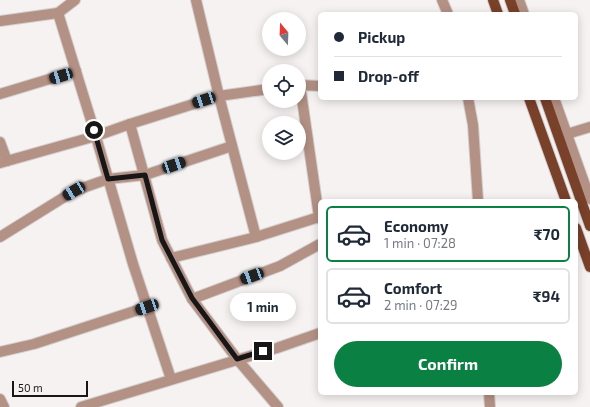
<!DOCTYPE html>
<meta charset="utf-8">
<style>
body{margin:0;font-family:"Exo 2",sans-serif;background:#f6f6f7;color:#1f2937;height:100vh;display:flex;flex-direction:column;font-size:15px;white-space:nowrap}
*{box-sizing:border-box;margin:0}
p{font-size:13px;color:#747a83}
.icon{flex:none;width:22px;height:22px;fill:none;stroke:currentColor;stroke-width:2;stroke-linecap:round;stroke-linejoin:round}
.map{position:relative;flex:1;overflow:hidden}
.side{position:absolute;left:318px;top:199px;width:260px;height:196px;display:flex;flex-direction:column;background:#fff;border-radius:6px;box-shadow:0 2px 10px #0003}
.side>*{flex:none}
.hud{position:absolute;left:318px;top:12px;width:260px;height:88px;border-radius:6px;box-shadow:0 2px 10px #0003;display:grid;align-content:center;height:88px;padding:0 16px;background:#fff}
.needle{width:26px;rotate:341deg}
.controls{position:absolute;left:262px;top:12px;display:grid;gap:8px}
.controls a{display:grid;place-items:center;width:44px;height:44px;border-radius:50%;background:#fff;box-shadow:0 2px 10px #0003;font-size:20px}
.scale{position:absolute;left:12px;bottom:10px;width:76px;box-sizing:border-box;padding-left:4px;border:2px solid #181616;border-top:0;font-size:11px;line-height:14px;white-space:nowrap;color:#181616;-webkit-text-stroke:3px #f7f2f2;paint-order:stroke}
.end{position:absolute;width:18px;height:18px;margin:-9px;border:5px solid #181616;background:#fff;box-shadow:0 0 0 2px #fff}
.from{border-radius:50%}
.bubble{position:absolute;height:28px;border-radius:14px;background:#fff;box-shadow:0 2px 10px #0003;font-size:13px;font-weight:700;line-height:28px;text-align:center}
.car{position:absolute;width:12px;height:24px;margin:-12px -6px;border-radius:5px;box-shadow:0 0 3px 1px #0007;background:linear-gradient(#222 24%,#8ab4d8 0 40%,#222 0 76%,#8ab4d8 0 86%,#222 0)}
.hud b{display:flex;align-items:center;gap:14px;height:38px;font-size:15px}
.hud b+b{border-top:1px solid #e0e1e3}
.hud i{width:10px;height:10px;background:#1f2937}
ul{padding:7px 0 0;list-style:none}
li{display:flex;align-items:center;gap:12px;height:56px;margin:0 8px 6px;padding:0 8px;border:2px solid #e0e1e3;border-radius:6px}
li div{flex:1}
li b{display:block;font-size:15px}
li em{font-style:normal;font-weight:700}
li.selected{border-color:#0b8043}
li>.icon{width:36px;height:36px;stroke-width:1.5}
.action{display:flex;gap:8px;margin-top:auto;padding:8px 16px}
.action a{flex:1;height:46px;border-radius:24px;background:#0b8043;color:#fff;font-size:16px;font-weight:700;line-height:46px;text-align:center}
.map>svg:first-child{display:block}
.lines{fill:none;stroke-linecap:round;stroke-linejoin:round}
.minor-casing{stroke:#d3cfcf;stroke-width:12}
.major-casing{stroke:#d3cfcf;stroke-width:12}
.minor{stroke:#b49185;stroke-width:10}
.major{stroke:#79402a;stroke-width:10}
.route{stroke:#181616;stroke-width:5}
</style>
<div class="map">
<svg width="590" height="407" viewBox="0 0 590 407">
<rect width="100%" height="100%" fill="#f7f2f2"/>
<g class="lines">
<defs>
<g id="minor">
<path d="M 196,0 L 219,96 L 269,89"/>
<path d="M 442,0 L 448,14"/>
<path d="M 519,0 L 524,14"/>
<path d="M 58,13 L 94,130 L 133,264 L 171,379"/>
<path d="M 0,21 L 58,13 L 75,0"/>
<path d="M 0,94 L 76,71"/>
<path d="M 468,98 L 473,125 L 478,201"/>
<path d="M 554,98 L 590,199"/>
<path d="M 567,134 L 590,127"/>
<path d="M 0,142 L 7,161"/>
<path d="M 0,163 L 96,136 L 130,124"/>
<path d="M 319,217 L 300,85 L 320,86"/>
<path d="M 0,237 L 74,191 L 108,179 L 145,175 L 232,146"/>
<path d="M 171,258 L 256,237"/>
<path d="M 192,299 L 280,266 L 320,244"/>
<path d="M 0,352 L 34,344 L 147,307"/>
<path d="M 489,393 L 490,407"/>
<path d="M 0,399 L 4,407"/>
<path d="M 81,407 L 277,348 L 320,333"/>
<path d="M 278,407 L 237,359 L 192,299 L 162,240 L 130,124 L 219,96 L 256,237 L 319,217 L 320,219"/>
</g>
<g id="major">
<path d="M 493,0 L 498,14"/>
<path d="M 510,0 L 515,14"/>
<path d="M 529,98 L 566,201"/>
<path d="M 545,98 L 590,226"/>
<path d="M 576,228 L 590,267"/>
</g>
</defs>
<use href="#minor" class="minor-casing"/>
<use href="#major" class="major-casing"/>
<use href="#minor" class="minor"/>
<use href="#major" class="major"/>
</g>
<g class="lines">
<path class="route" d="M 94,130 L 108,179 L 145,175 L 162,240 L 192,298 L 237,359 L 263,351"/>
</g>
</svg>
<div class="controls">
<a><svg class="needle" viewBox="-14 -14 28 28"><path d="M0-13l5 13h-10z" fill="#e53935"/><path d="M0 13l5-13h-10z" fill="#747a83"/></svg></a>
<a><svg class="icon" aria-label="locate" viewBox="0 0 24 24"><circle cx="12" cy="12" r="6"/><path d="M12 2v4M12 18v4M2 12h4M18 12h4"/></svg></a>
<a><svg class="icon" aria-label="layers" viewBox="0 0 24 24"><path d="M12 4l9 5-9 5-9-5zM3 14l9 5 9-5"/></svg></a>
</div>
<div class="scale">50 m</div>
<i class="end from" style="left:94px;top:130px"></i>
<i class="end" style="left:263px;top:351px"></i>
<div class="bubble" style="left:230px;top:293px;width:66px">1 min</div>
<i class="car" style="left:61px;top:76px;rotate:254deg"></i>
<i class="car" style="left:204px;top:100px;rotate:252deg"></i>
<i class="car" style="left:174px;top:165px;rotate:71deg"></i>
<i class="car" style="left:74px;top:191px;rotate:239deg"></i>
<i class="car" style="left:252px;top:276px;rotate:250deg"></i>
<i class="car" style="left:147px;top:307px;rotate:251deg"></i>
<div class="hud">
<b><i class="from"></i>Pickup</b>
<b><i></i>Drop-off</b>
</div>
<section class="side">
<ul>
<li class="selected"><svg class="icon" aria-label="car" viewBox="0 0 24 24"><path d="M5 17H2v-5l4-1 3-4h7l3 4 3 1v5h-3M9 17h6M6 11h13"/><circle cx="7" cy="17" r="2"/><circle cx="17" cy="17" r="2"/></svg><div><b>Economy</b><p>1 min · 07:28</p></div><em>₹70</em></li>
<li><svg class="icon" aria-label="car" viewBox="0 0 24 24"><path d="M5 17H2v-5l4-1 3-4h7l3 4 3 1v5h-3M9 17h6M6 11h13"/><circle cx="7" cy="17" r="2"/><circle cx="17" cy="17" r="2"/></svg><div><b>Comfort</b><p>2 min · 07:29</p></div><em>₹94</em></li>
</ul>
<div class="action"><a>Confirm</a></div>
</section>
</div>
